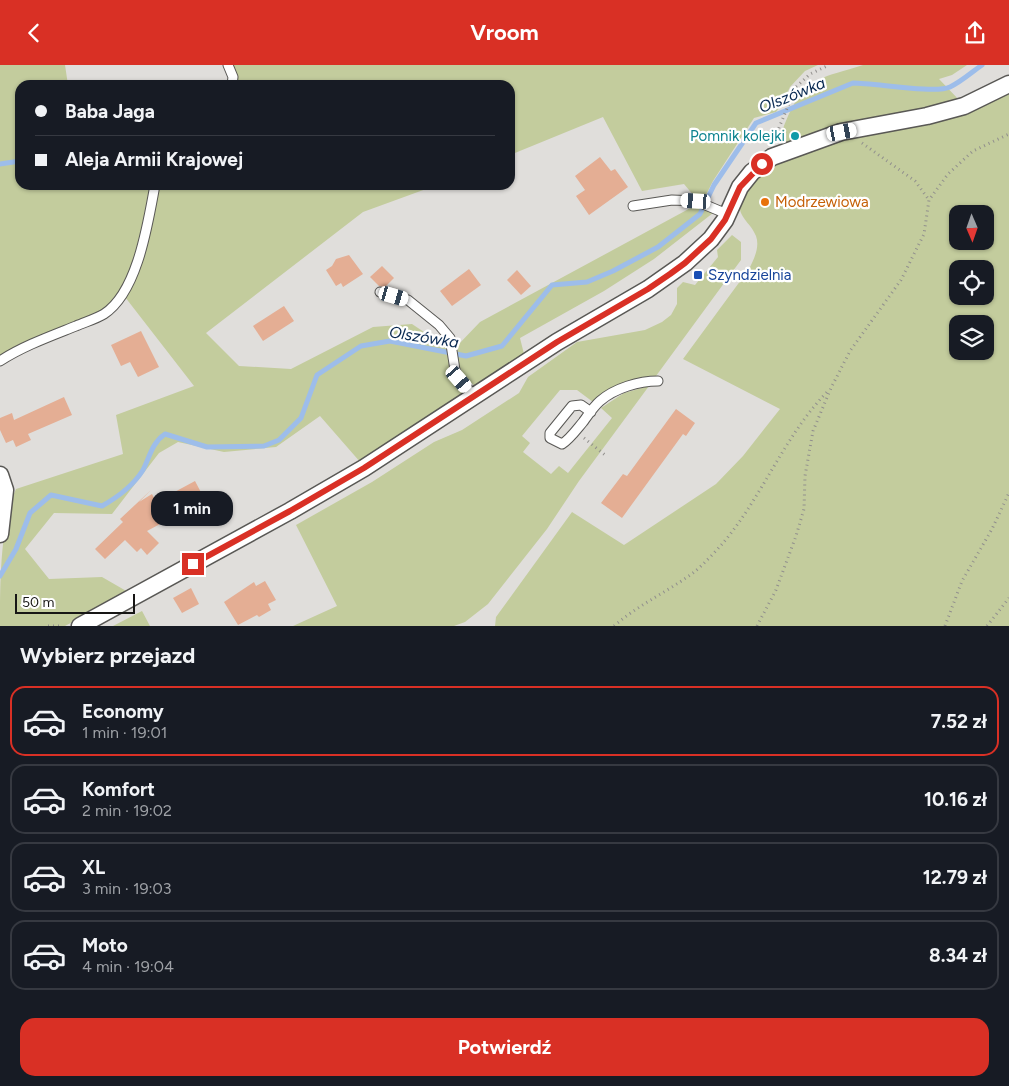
<!DOCTYPE html>
<html lang="pl">
<meta charset="utf-8">
<style>
body{margin:0;font-family:Figtree,sans-serif;background:#242831;color:#f1f3f6;height:100vh;display:flex;flex-direction:column;font-size:19px;white-space:nowrap}
*{box-sizing:border-box;margin:0}
p{font-size:16px;color:#9ea1a6}
.icon{flex:none;width:28px;height:28px;fill:none;stroke:currentColor;stroke-width:2;stroke-linecap:round;stroke-linejoin:round}
.map{position:relative;height:561px;overflow:hidden}
.drawer{display:flex;flex-direction:column;background:#171b24;flex:1}
.drawer>*{flex:none}
.guide{position:absolute;left:15px;top:15px;width:500px;height:110px;border-radius:15px;box-shadow:0 1px 4px #0004;display:grid;align-content:center;height:110px;padding:0 20px;background:#171b24}
.needle{width:32px;rotate:178deg}
.buttons{position:absolute;left:949px;top:140px;display:grid;gap:10px}
.buttons a{display:grid;place-items:center;width:45px;height:45px;border-radius:10px;background:#171b24;box-shadow:0 1px 4px #0004;font-size:25px}
.scale{position:absolute;left:15px;bottom:12px;width:120px;box-sizing:border-box;padding-left:5px;border:2px solid #171615;border-top:0;font-size:14px;line-height:18px;white-space:nowrap;color:#171615;-webkit-text-stroke:4px #fff;paint-order:stroke}
.end{position:absolute;width:22px;height:22px;margin:-11px;border:6px solid #d93025;background:#fff;box-shadow:0 0 0 2px #fff}
.from{border-radius:50%}
.bubble{position:absolute;height:35px;border-radius:15px;background:#171b24;box-shadow:0 1px 4px #0004;font-size:16px;font-weight:700;line-height:35px;text-align:center}
.car{position:absolute;width:15px;height:30px;margin:-15px -8px;border-radius:6px;box-shadow:0 0 4px 1px #0007;background:linear-gradient(#fff 24%,#345 0 40%,#fff 0 76%,#345 0 86%,#fff 0)}
.guide b{display:flex;align-items:center;gap:18px;height:48px;font-size:19px}
.guide b+b{border-top:1px solid #363941}
.guide i{width:12px;height:12px;background:#f1f3f6}
ul{padding:0;list-style:none}
li{display:flex;align-items:center;gap:15px;height:70px;margin:0 10px 8px;padding:0 10px;border:2px solid #363941;border-radius:15px}
li div{flex:1}
li b{display:block;font-size:19px}
li em{font-style:normal;font-weight:700}
li.active{border-color:#d93025}
li>.icon{width:45px;height:45px;stroke-width:1.5}
h2{padding:0 20px;font-size:22px;line-height:60px}
.action{display:flex;gap:10px;margin-top:auto;padding:10px 20px}
.action a{flex:1;height:58px;border-radius:15px;background:#d93025;color:#fff;font-size:20px;font-weight:700;line-height:58px;text-align:center}
header{display:flex;justify-content:space-between;align-items:center;height:65px;padding:0 20px;background:#d93025;color:#fff;font-size:22px;font-weight:700}
.map>svg:first-child{display:block}
.green{fill:#c3cc9d;fill-rule:evenodd}
.lines{fill:none;stroke-linecap:round;stroke-linejoin:round}
.stream{stroke:#9dbdea;stroke-width:5}
.building{fill:#e4ae94}
.lane-casing{stroke:#595855;stroke-width:11}
.street-casing{stroke:#595855;stroke-width:19}
.path{stroke:#918f8d;stroke-width:3;stroke-dasharray:1 4;stroke-linecap:butt}
.lane{stroke:#fff;stroke-width:9}
.street{stroke:#fff;stroke-width:16}
.route{stroke:#d93025;stroke-width:6}
.culture-dot{fill:#0f9aa8;stroke:#fff;stroke-width:2}
.food-dot{fill:#e8710a;stroke:#fff;stroke-width:2}
.transit-dot{fill:#1a4fb4;stroke:#fff;stroke-width:2}
.labels{text-anchor:middle;dominant-baseline:central;stroke-width:4.5;stroke-linejoin:round;paint-order:stroke}
.culture-label{font-size:15px;fill:#0d838f;stroke:#fff;text-anchor:end}
.food-label{font-size:15px;fill:#c56008;stroke:#fff;text-anchor:start}
.transit-label{font-size:15px;fill:#164399;stroke:#fff;text-anchor:start}
.water-label{font-size:16px;font-style:italic;fill:#082850;stroke:#fff}
</style>
<header><svg class="icon" aria-label="back" viewBox="0 0 24 24"><path d="M15 5l-7 7 7 7"/></svg>Vroom<svg class="icon" aria-label="share" viewBox="0 0 24 24"><path d="M12 15V3M7 8l5-5 5 5M5 13v7h14v-7"/></svg></header>
<div class="map">
<svg width="1009" height="561" viewBox="0 0 1009 561">
<rect width="100%" height="100%" fill="#e0dedb"/>
<g class="green">
<path d="M 0,0 L 65,0 L 68,20 L 20,20 L 20,120 L 150,120 C 143,153 133,228 101,245 C 68,263 31,271 0,291 Z"/>
<path d="M 232,0 L 818,0 L 805,6 L 790,22 L 782,39 L 776,47 L 754,53 L 713,116 L 704,134 L 694,131 L 684,119 L 642,126 L 603,52 L 510,90 L 510,20 L 236,20 Z"/>
<path d="M 863,0 L 967,0 L 952,10 L 939,14 L 960,36 L 784,80 C 779,69 784,61 788,51 C 807,10 824,13 863,0 Z"/>
<path d="M 1009,24 L 1009,561 L 495,561 L 496,552 L 572,447 L 624,480 L 716,419 L 743,391 L 780,344 L 683,294 L 749,204 C 754,194 760,182 756,171 C 751,157 735,151 741,134 C 745,121 762,105 774,99 C 803,83 836,75 867,66 C 914,52 962,38 1009,24 ZM 958,149 L 985,149 L 985,176 L 958,176 ZM 958,204 L 985,204 L 985,231 L 958,231 ZM 958,259 L 985,259 L 985,286 L 958,286 Z"/>
<path d="M 159,120 L 437,120 L 363,147 L 206,268 L 239,301 L 291,304 L 373,262 L 412,259 L 448,283 L 455,316 L 466,331 L 361,398 L 320,351 L 276,382 L 224,387 L 178,377 L 159,388 L 112,449 L 54,448 L 25,484 L 49,514 L 102,512 L 128,527 L 65,561 L 0,561 C 0,521 0,458 16,424 L 123,389 L 116,350 L 194,321 L 125,232 Z"/>
<path d="M 696,140 L 713,148 L 654,194 L 604,226 L 520,273 L 524,289 L 476,322 C 458,307 459,304 457,281 L 480,257 Z"/>
<path d="M 732,170 L 741,177 L 741,195 L 656,311 C 631,315 611,320 593,337 L 577,325 L 560,325 L 522,371 L 530,378 L 523,387 L 551,409 L 559,401 L 568,408 L 612,353 L 601,343 L 624,328 L 649,321 L 579,416 L 547,464 L 488,539 L 465,557 L 454,561 L 293,561 L 337,541 L 296,460 L 372,417 L 434,377 L 462,365 L 519,328 L 528,312 L 577,277 L 645,265 L 662,257 L 671,250 L 677,239 L 677,223 L 683,217 L 695,220 L 718,192 L 717,185 Z"/>
<path d="M 142,546 L 150,561 L 113,561 Z"/>
</g>
<g class="lines">
<g class="stream">
<path d="M 0,99 L 20,96"/>
<path d="M 0,511 L 16,484 L 30,448 L 51,430 L 102,441 C 118,432 133,421 143,405 C 150,391 152,378 165,369 L 207,382 L 264,381 L 279,375 L 301,353 L 317,310 L 361,281 L 390,276 L 466,291 L 502,281 L 552,220 L 587,217 L 613,206 L 658,182 L 700,149 L 714,120 L 756,58 L 853,18 C 875,18 935,29 950,22 C 961,17 972,7 982,0"/>
</g>
</g>
<g class="building">
<path d="M 600,92 L 611,106 L 615,104 L 628,122 L 589,150 L 576,131 L 585,125 L 575,111 Z"/>
<path d="M 349,190 L 363,209 L 343,222 L 341,218 L 336,221 L 326,205 L 332,201 L 336,194 Z"/>
<path d="M 382,201 L 394,213 L 385,222 L 379,221 L 370,212 Z"/>
<path d="M 469,204 L 481,220 L 452,241 L 440,226 Z"/>
<path d="M 517,205 L 531,221 L 521,230 L 507,215 Z"/>
<path d="M 284,241 L 294,256 L 263,276 L 253,261 Z"/>
<path d="M 141,266 L 159,302 L 138,312 L 130,297 L 121,301 L 111,280 Z"/>
<path d="M 64,332 L 72,350 L 28,369 L 31,375 L 16,382 L 13,375 L 6,378 L 0,365 L 0,353 L 12,348 L 14,355 Z"/>
<path d="M 676,344 L 695,358 L 686,371 L 683,369 L 622,453 L 601,438 L 623,409 L 627,411 Z"/>
<path d="M 195,416 L 205,435 L 147,466 L 159,478 L 147,490 L 141,483 L 137,487 L 125,475 L 105,494 L 95,484 L 123,457 L 120,454 L 151,425 L 139,437 L 152,429 L 156,437 Z"/>
<path d="M 265,516 L 276,535 L 268,539 L 271,545 L 259,552 L 257,550 L 238,560 L 224,537 L 254,517 L 256,521 Z"/>
<path d="M 191,523 L 199,539 L 182,548 L 173,533 Z"/>
</g>
<g class="lines">
<defs>
<g id="lane">
<path d="M 228,0 L 233,12 L 232,20"/>
<path d="M 633,141 L 672,135 L 696,136 L 727,149"/>
<path d="M 380,227 L 408,235 L 439,260 L 450,273 L 455,305 L 459,314 L 475,332"/>
<path d="M 0,296 C 23,281 51,271 76,261 C 85,257 96,254 104,249 C 138,227 148,157 155,120"/>
<path d="M 591,347 L 581,340 L 572,341 L 550,368 L 550,373 L 562,379 C 570,374 577,364 583,357 C 588,350 594,341 600,336 C 615,323 639,316 658,316"/>
</g>
<g id="street">
<path d="M 0,410 L 5,425 L 0,469"/>
<path d="M 80,561 L 290,446 L 364,403 L 557,277 L 648,224 L 685,198 L 711,174 L 725,155 L 740,122 L 752,107 L 772,92 L 841,67 L 927,51 L 964,41 L 1009,19"/>
</g>
</defs>
<use href="#lane" class="lane-casing"/>
<use href="#street" class="street-casing"/>
<g class="path">
<path d="M 773,77 L 796,22 L 810,9 L 829,0"/>
<path d="M 862,78 L 915,116 L 929,135"/>
<path d="M 584,373 L 605,390"/>
<path d="M 48,561 L 60,561"/>
<path d="M 614,561 C 638,540 667,527 693,508 C 703,500 714,488 723,478 C 763,431 785,369 829,325"/>
<path d="M 757,561 L 776,525 L 796,471 L 804,444 L 805,411 L 813,366 L 831,323 L 850,286 L 901,215 L 924,169 L 929,135 L 948,109 L 973,86 L 1009,69"/>
<path d="M 945,561 L 962,516 L 992,464 L 1009,428"/>
<path d="M 987,561 L 1009,533"/>
</g>
<use href="#lane" class="lane"/>
<use href="#street" class="street"/>
</g>
<g class="lines">
<path class="route" d="M 193,499 L 290,446 L 364,403 L 557,277 L 648,224 L 670,209 L 685,198 L 711,174 L 725,155 L 740,122 L 762,99"/>
</g>
<circle class="culture-dot" cx="795" cy="71" r="5"/>
<circle class="food-dot" cx="765" cy="137" r="5"/>
<rect class="transit-dot" x="693" y="205" width="10" height="10" rx="2.5"/>
<g class="labels">
<g class="culture-label">
<text x="785" y="71">Pomnik kolejki</text>
</g>
<g class="food-label">
<text x="775" y="137">Modrzewiowa</text>
</g>
<g class="transit-label">
<text x="708" y="210">Szyndzielnia</text>
</g>
<g class="water-label">
<text transform="translate(792 30) rotate(-22)">Olszówka</text>
<text transform="translate(424 272) rotate(9)">Olszówka</text>
</g>
</g>
</svg>
<div class="buttons">
<a><svg class="needle" viewBox="-14 -14 28 28"><path d="M0-13l5 13h-10z" fill="#e53935"/><path d="M0 13l5-13h-10z" fill="#9ea1a6"/></svg></a>
<a><svg class="icon" aria-label="locate" viewBox="0 0 24 24"><circle cx="12" cy="12" r="6"/><path d="M12 2v4M12 18v4M2 12h4M18 12h4"/></svg></a>
<a><svg class="icon" aria-label="layers" viewBox="0 0 24 24"><path d="M12 4l9 5-9 5-9-5zM3 14l9 5 9-5"/></svg></a>
</div>
<div class="scale">50 m</div>
<i class="end from" style="left:762px;top:99px"></i>
<i class="end" style="left:193px;top:499px"></i>
<div class="bubble" style="left:151px;top:426px;width:82px">1 min</div>
<i class="car" style="left:842px;top:67px;rotate:80deg"></i>
<i class="car" style="left:696px;top:136px;rotate:273deg"></i>
<i class="car" style="left:394px;top:231px;rotate:106deg"></i>
<i class="car" style="left:459px;top:314px;rotate:139deg"></i>
<div class="guide">
<b><i class="from"></i>Baba Jaga</b>
<b><i></i>Aleja Armii Krajowej</b>
</div>
</div>
<section class="drawer">
<h2>Wybierz przejazd</h2>
<ul>
<li class="active"><svg class="icon" aria-label="car" viewBox="0 0 24 24"><path d="M5 17H2v-5l4-1 3-4h7l3 4 3 1v5h-3M9 17h6M6 11h13"/><circle cx="7" cy="17" r="2"/><circle cx="17" cy="17" r="2"/></svg><div><b>Economy</b><p>1 min · 19:01</p></div><em>7.52 zł</em></li>
<li><svg class="icon" aria-label="car" viewBox="0 0 24 24"><path d="M5 17H2v-5l4-1 3-4h7l3 4 3 1v5h-3M9 17h6M6 11h13"/><circle cx="7" cy="17" r="2"/><circle cx="17" cy="17" r="2"/></svg><div><b>Komfort</b><p>2 min · 19:02</p></div><em>10.16 zł</em></li>
<li><svg class="icon" aria-label="car" viewBox="0 0 24 24"><path d="M5 17H2v-5l4-1 3-4h7l3 4 3 1v5h-3M9 17h6M6 11h13"/><circle cx="7" cy="17" r="2"/><circle cx="17" cy="17" r="2"/></svg><div><b>XL</b><p>3 min · 19:03</p></div><em>12.79 zł</em></li>
<li><svg class="icon" aria-label="car" viewBox="0 0 24 24"><path d="M5 17H2v-5l4-1 3-4h7l3 4 3 1v5h-3M9 17h6M6 11h13"/><circle cx="7" cy="17" r="2"/><circle cx="17" cy="17" r="2"/></svg><div><b>Moto</b><p>4 min · 19:04</p></div><em>8.34 zł</em></li>
</ul>
<div class="action"><a>Potwierdź</a></div>
</section>
